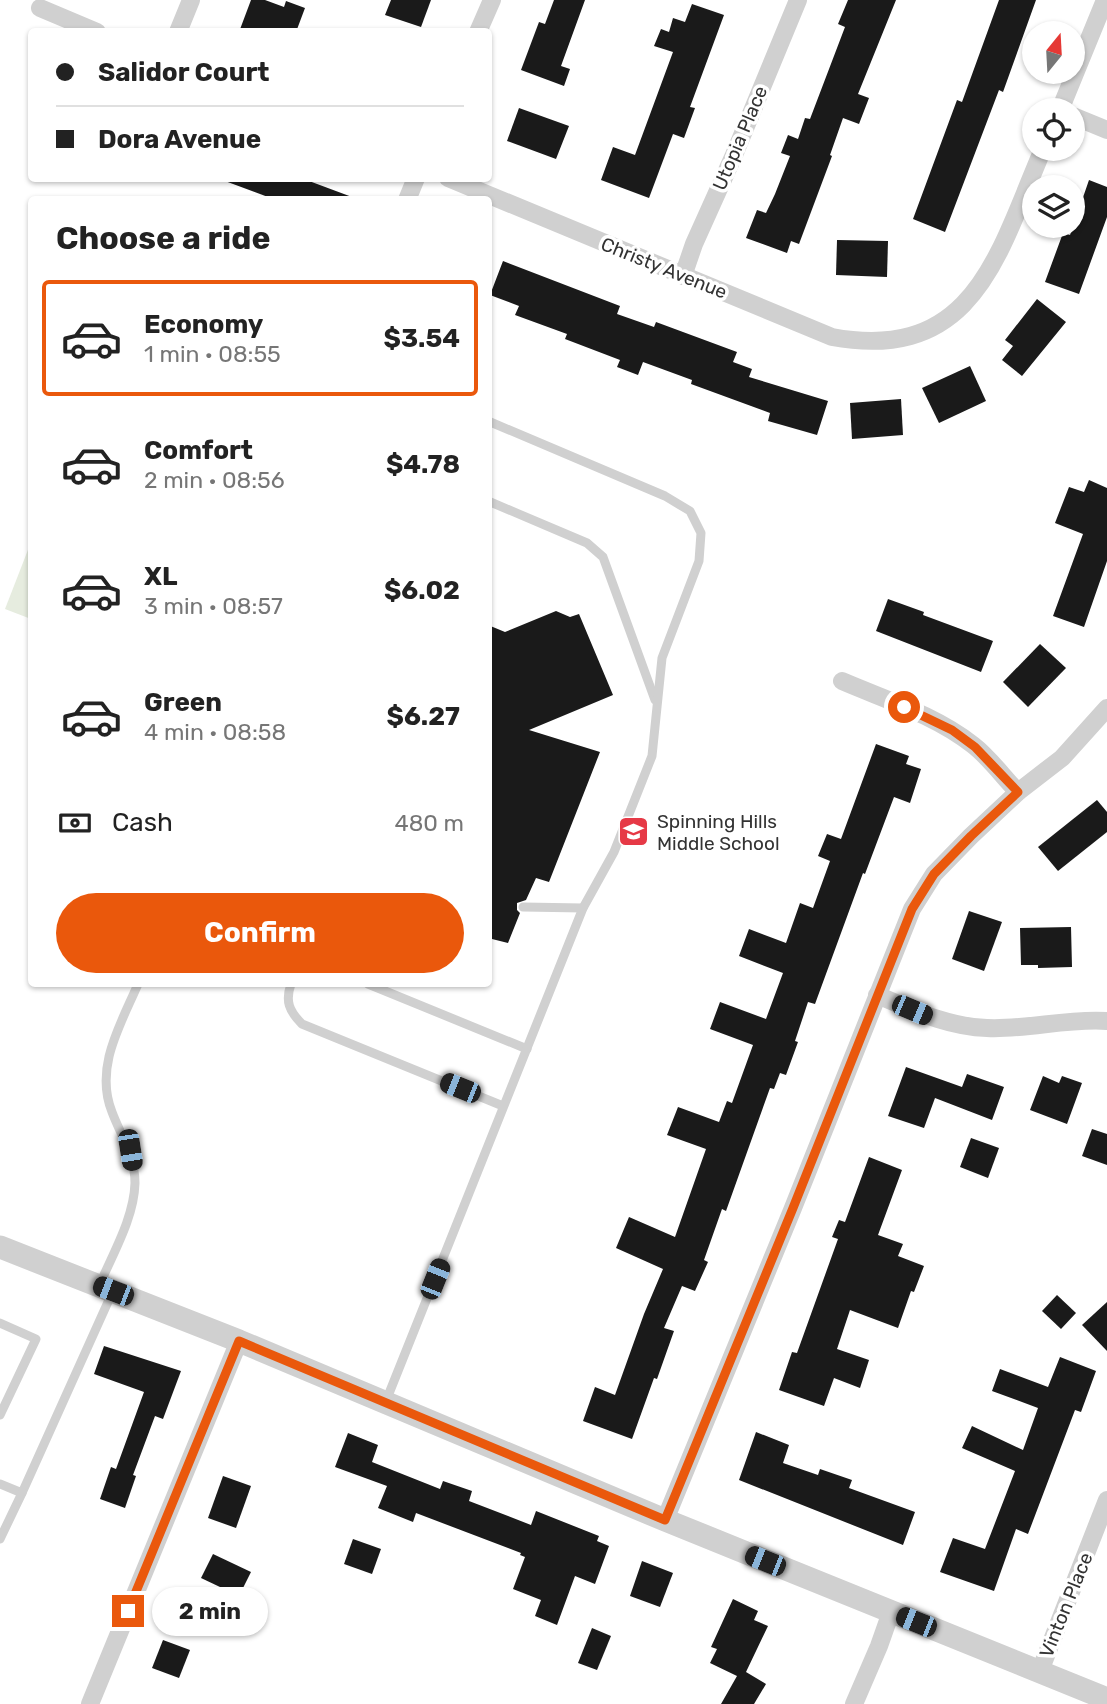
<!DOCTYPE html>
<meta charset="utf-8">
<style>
body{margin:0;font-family:Rubik,sans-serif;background:#f6f6f6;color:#222;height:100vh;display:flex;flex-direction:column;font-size:26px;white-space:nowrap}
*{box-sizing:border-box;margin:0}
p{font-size:23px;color:#767676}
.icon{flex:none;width:38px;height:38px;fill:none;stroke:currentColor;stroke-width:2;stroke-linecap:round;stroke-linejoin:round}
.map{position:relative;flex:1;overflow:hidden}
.sheet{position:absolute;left:28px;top:196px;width:464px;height:791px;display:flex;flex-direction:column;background:#fff;border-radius:7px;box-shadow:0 2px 5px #0004}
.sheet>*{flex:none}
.hud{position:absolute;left:28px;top:28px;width:464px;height:154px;border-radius:7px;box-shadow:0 2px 5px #0004;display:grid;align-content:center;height:154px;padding:0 28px;background:#fff}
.needle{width:46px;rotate:18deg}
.tools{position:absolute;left:1022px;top:21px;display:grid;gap:14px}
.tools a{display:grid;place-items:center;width:63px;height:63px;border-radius:50%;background:#fff;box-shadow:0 2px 5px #0004;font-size:35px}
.end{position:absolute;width:32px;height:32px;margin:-16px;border:9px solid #ea580c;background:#fff;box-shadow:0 0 0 4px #fff}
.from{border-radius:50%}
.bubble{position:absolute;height:49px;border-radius:24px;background:#fff;box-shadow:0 2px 5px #0004;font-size:23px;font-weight:700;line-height:49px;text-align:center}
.car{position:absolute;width:21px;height:42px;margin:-21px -10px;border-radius:9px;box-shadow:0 0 5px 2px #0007;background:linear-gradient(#222 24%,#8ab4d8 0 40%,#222 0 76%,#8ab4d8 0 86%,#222 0)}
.hud b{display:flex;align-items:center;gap:24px;height:66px;font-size:26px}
.hud b+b{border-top:2px solid #e0e0e0}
.hud i{width:18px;height:18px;background:#222}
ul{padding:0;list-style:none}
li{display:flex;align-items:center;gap:21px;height:116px;margin:0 14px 10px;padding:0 14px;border:4px solid transparent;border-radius:7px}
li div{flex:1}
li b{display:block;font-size:26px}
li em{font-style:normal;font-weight:700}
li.current{border-color:#ea580c}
li>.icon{width:63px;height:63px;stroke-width:1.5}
h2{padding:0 28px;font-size:32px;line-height:84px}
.pay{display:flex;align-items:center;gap:18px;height:77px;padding:0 28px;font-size:26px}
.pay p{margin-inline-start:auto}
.button{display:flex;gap:14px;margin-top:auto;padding:14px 28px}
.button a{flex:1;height:80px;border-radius:42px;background:#ea580c;color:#fff;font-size:28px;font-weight:700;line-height:80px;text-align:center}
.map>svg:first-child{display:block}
.green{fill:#e6ecdf}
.building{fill:#1a1a1a}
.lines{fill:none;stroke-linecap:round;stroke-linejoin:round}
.service{stroke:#d0d0d0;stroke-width:9}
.minor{stroke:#d0d0d0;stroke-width:18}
.tertiary{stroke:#d0d0d0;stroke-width:23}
.route{stroke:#ea580c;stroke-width:9}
.labels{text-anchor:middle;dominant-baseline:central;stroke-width:7;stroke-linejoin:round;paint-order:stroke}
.street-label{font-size:19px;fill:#333;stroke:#fff}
.poi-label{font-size:19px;fill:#333;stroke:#fff;text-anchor:start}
</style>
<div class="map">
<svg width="1107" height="1704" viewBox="0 0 1107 1704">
<rect width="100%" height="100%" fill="#fff"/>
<path class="green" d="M 31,542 L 32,619 L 31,619 L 5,609 Z"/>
<g class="building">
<path d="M 251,0 L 265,0 L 284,7 L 286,1 L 305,8 L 296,32 L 239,32 Z"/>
<path d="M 391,0 L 431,0 L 421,27 L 385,15 Z"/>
<path d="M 554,0 L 585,0 L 561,66 L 570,69 L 564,86 L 521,70 L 539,22 L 545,24 Z"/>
<path d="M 848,0 L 896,0 L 858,94 L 869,98 L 859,124 L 843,118 L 830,155 L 832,156 L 799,244 L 791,241 L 787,253 L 746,238 L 757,210 L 766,213 L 775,194 L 790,156 L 781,153 L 788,135 L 798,139 L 805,118 L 810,119 L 845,27 L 838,24 Z"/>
<path d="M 999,0 L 1036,0 L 1003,92 L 999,90 L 945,232 L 913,219 L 957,100 L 962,102 Z"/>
<path d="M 692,4 L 724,15 L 690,107 L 695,108 L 684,138 L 673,134 L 649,198 L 601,180 L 613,147 L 635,155 L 673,52 L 654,46 L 661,29 L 669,32 L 673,18 L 685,22 Z"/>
<path d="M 519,108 L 569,126 L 556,159 L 507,141 Z"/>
<path d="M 225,178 L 301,178 L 352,197 L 352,200 L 276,200 L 225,181 Z"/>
<path d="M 1089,180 L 1107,187 L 1107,217 L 1079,294 L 1045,282 L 1063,233 L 1070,235 Z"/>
<path d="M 837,240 L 888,241 L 887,277 L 836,275 Z"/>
<path d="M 503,261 L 620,306 L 617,314 L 654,327 L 656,322 L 737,352 L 733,362 L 752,369 L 749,377 L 828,401 L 817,435 L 768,421 L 770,413 L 691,384 L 692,380 L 643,362 L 638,375 L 617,367 L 620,360 L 565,339 L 567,334 L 515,315 L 519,306 L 490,295 Z"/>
<path d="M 1037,299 L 1066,322 L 1022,376 L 1002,360 L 1013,346 L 1005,340 Z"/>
<path d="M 970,366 L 986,401 L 939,423 L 922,388 Z"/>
<path d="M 901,399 L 903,435 L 852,439 L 850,403 Z"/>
<path d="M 1089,480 L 1107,488 L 1107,561 L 1084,627 L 1053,616 L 1083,534 L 1055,523 L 1069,487 L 1084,492 Z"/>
<path d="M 888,599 L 924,612 L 923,615 L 993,641 L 981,672 L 876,631 Z"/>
<path d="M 556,611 L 570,617 L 579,614 L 613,695 L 529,730 L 600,752 L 549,882 L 536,878 L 526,900 L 517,903 L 517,910 L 520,913 L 508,943 L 488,938 L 488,625 L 505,632 Z"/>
<path d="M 1040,644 L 1066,668 L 1028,707 L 1003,682 Z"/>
<path d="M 876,744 L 909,756 L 906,764 L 921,769 L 910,803 L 894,797 L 865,874 L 863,873 L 815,1004 L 808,1002 L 795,1041 L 798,1042 L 786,1075 L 780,1073 L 774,1089 L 770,1088 L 726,1211 L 722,1209 L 704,1260 L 708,1262 L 695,1291 L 682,1286 L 664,1328 L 674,1331 L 657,1379 L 654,1378 L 632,1439 L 583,1421 L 595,1387 L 615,1395 L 644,1314 L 663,1269 L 616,1248 L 629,1217 L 675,1237 L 706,1149 L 667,1135 L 678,1107 L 719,1122 L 727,1101 L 732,1103 L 753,1045 L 710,1029 L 720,1002 L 766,1019 L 783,973 L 739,956 L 749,929 L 786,943 L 800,903 L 813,908 L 830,861 L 818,856 L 827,834 L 841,839 Z"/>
<path d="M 1097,800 L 1107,812 L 1107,832 L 1058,871 L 1038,847 Z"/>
<path d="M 969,911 L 1002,922 L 984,971 L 952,959 Z"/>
<path d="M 1071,927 L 1072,967 L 1038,968 L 1038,965 L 1021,965 L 1020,928 Z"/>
<path d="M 906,1067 L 962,1087 L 967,1074 L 1004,1087 L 992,1120 L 935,1098 L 924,1128 L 888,1116 Z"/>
<path d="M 1043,1076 L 1059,1083 L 1062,1076 L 1082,1083 L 1067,1124 L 1030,1110 Z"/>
<path d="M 1092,1129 L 1107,1134 L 1107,1165 L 1082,1156 Z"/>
<path d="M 971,1138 L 999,1148 L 988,1178 L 960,1167 Z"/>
<path d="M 869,1157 L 902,1170 L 878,1235 L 903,1244 L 898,1256 L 924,1266 L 914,1292 L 911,1291 L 898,1328 L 850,1310 L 837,1349 L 869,1360 L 860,1388 L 834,1378 L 824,1406 L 779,1390 L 792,1352 L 797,1353 L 838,1239 L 832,1237 L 839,1220 L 845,1222 Z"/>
<path d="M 1057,1295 L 1076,1313 L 1061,1329 L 1042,1311 Z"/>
<path d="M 1107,1302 L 1107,1351 L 1082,1325 Z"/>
<path d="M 104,1346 L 181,1371 L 163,1419 L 155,1416 L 133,1475 L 136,1476 L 125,1508 L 100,1499 L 111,1467 L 116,1469 L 144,1392 L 94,1374 Z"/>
<path d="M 1060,1357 L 1096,1371 L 1081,1412 L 1075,1410 L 1028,1534 L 1016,1529 L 994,1591 L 940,1572 L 953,1538 L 985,1549 L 1015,1471 L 962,1448 L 972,1426 L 1023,1450 L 1038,1408 L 992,1391 L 1000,1369 L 1048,1387 Z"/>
<path d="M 756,1432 L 789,1445 L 783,1463 L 818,1475 L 820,1469 L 852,1480 L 849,1488 L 915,1512 L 903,1545 L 739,1480 Z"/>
<path d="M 348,1433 L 378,1445 L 372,1462 L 440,1489 L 443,1481 L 472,1491 L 469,1501 L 531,1525 L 536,1511 L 599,1536 L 597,1541 L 609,1546 L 595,1584 L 575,1576 L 557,1625 L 535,1616 L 541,1600 L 513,1589 L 525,1557 L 520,1555 L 521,1553 L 416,1513 L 413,1522 L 378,1508 L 387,1486 L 335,1467 Z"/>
<path d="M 223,1476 L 251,1486 L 236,1528 L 208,1518 Z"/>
<path d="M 353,1539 L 381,1549 L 372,1574 L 344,1564 Z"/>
<path d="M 213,1554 L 251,1572 L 239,1596 L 201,1578 Z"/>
<path d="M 642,1561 L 673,1573 L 660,1607 L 630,1596 Z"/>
<path d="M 733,1599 L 758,1611 L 754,1620 L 768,1626 L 746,1672 L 766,1684 L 754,1704 L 721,1704 L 737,1676 L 710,1663 L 717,1649 L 711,1647 Z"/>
<path d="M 592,1628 L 611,1636 L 597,1670 L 578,1663 Z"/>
<path d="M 163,1640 L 190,1650 L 179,1678 L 152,1668 Z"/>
</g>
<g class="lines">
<g class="service">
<path d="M 488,501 L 587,543 L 603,557 L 655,700"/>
<path d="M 523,907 L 583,908"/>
<path d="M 291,984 C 285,1001 289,1011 302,1024 L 503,1106"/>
<path d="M 368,984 L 527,1049"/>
<path d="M 100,1284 C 113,1253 134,1218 135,1183 C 135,1156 121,1136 112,1112 C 94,1067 121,1024 138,984"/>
<path d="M 0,1323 L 36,1339 L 0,1415"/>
<path d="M 386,1401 L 583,908 L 614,852 L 652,756 L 662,658 L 699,561 L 701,533 L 690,511 L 665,496 L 488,421"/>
<path d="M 0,1484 L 22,1493 L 112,1293"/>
<path d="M 0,1539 L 22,1493"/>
</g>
<g class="minor">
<path d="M 40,8 L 97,32"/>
<path d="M 178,32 L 191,0"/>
<path d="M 478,32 L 492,0"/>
<path d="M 1060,110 L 1105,0"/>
<path d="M 1073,116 L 1107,130"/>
<path d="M 448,178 L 832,337 C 974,363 998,254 1043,149"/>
<path d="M 407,200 L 416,178"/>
<path d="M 683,276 L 694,244 L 734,155 L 798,0"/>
<path d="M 842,681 C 886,700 935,715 973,745 C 990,758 1003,777 1018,792"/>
<path d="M 877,995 C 913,1010 948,1027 987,1028 C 1027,1030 1067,1018 1107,1021"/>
<path d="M 665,1520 L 793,1208 L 912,909 L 934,874 L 971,836 L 1018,792 L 1062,758 L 1107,708"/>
<path d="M 1040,1671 L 1107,1500"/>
<path d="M 90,1704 L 239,1341"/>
<path d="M 854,1704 L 879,1646 L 891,1612"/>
</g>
<path class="tertiary" d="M 0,1247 L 239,1341 L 665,1520 L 1107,1699"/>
</g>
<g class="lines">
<path class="route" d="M 128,1611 L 239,1341 L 665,1520 L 793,1208 L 912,909 L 934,874 L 971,836 L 1018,792 L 975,747 L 952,730 L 904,707"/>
</g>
<defs>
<symbol id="school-square" viewBox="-11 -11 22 22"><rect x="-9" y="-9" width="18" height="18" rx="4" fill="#e63946" stroke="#fff"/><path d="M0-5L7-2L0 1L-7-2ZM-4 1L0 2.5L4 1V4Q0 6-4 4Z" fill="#fff"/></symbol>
</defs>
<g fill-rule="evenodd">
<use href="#school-square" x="616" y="814" width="35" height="35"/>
</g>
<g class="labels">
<g class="street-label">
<text transform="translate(740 138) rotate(-67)">Utopia Place</text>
<text transform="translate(664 268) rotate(22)">Christy Avenue</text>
<text transform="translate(1066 1605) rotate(-68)">Vinton Place</text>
</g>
<g class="poi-label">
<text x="657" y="821">Spinning Hills<tspan x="657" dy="22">Middle School</tspan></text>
</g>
</g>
</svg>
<div class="tools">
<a><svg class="needle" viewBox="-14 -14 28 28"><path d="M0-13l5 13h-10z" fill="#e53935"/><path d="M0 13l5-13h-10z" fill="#767676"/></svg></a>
<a><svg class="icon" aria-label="locate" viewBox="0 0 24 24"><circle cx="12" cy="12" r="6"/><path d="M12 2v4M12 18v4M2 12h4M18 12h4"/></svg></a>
<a><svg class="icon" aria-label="layers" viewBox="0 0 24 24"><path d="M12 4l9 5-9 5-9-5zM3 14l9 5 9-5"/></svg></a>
</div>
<i class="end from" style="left:904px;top:707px"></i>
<i class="end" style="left:128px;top:1611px"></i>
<div class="bubble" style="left:152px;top:1587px;width:116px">2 min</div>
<i class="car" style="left:912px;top:1010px;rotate:113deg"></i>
<i class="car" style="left:460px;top:1088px;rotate:292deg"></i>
<i class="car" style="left:130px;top:1150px;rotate:171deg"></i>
<i class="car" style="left:435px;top:1279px;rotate:22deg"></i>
<i class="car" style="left:113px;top:1291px;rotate:291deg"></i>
<i class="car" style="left:765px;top:1561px;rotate:292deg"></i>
<i class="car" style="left:916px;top:1622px;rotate:292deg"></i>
<div class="hud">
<b><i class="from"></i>Salidor Court</b>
<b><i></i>Dora Avenue</b>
</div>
<section class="sheet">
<h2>Choose a ride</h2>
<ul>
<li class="current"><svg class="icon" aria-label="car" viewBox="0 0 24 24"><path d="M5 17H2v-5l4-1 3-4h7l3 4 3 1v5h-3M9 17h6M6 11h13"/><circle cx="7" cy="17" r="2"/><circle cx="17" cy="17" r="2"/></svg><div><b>Economy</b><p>1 min · 08:55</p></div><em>$3.54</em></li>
<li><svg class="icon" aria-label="car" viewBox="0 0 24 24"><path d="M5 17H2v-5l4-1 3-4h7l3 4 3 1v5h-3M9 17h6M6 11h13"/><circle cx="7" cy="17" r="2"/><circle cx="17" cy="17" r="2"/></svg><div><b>Comfort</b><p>2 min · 08:56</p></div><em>$4.78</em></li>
<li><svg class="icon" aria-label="car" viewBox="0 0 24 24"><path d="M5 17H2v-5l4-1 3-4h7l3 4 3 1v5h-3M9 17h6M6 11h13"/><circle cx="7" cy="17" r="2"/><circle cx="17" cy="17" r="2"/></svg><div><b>XL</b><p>3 min · 08:57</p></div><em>$6.02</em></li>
<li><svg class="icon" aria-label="car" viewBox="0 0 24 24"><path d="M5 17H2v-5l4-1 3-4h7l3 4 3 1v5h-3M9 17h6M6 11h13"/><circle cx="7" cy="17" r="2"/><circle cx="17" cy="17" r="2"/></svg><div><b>Green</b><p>4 min · 08:58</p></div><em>$6.27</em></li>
</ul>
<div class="pay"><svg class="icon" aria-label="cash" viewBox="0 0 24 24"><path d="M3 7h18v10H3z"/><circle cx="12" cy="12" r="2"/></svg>Cash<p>480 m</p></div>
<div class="button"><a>Confirm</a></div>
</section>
</div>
